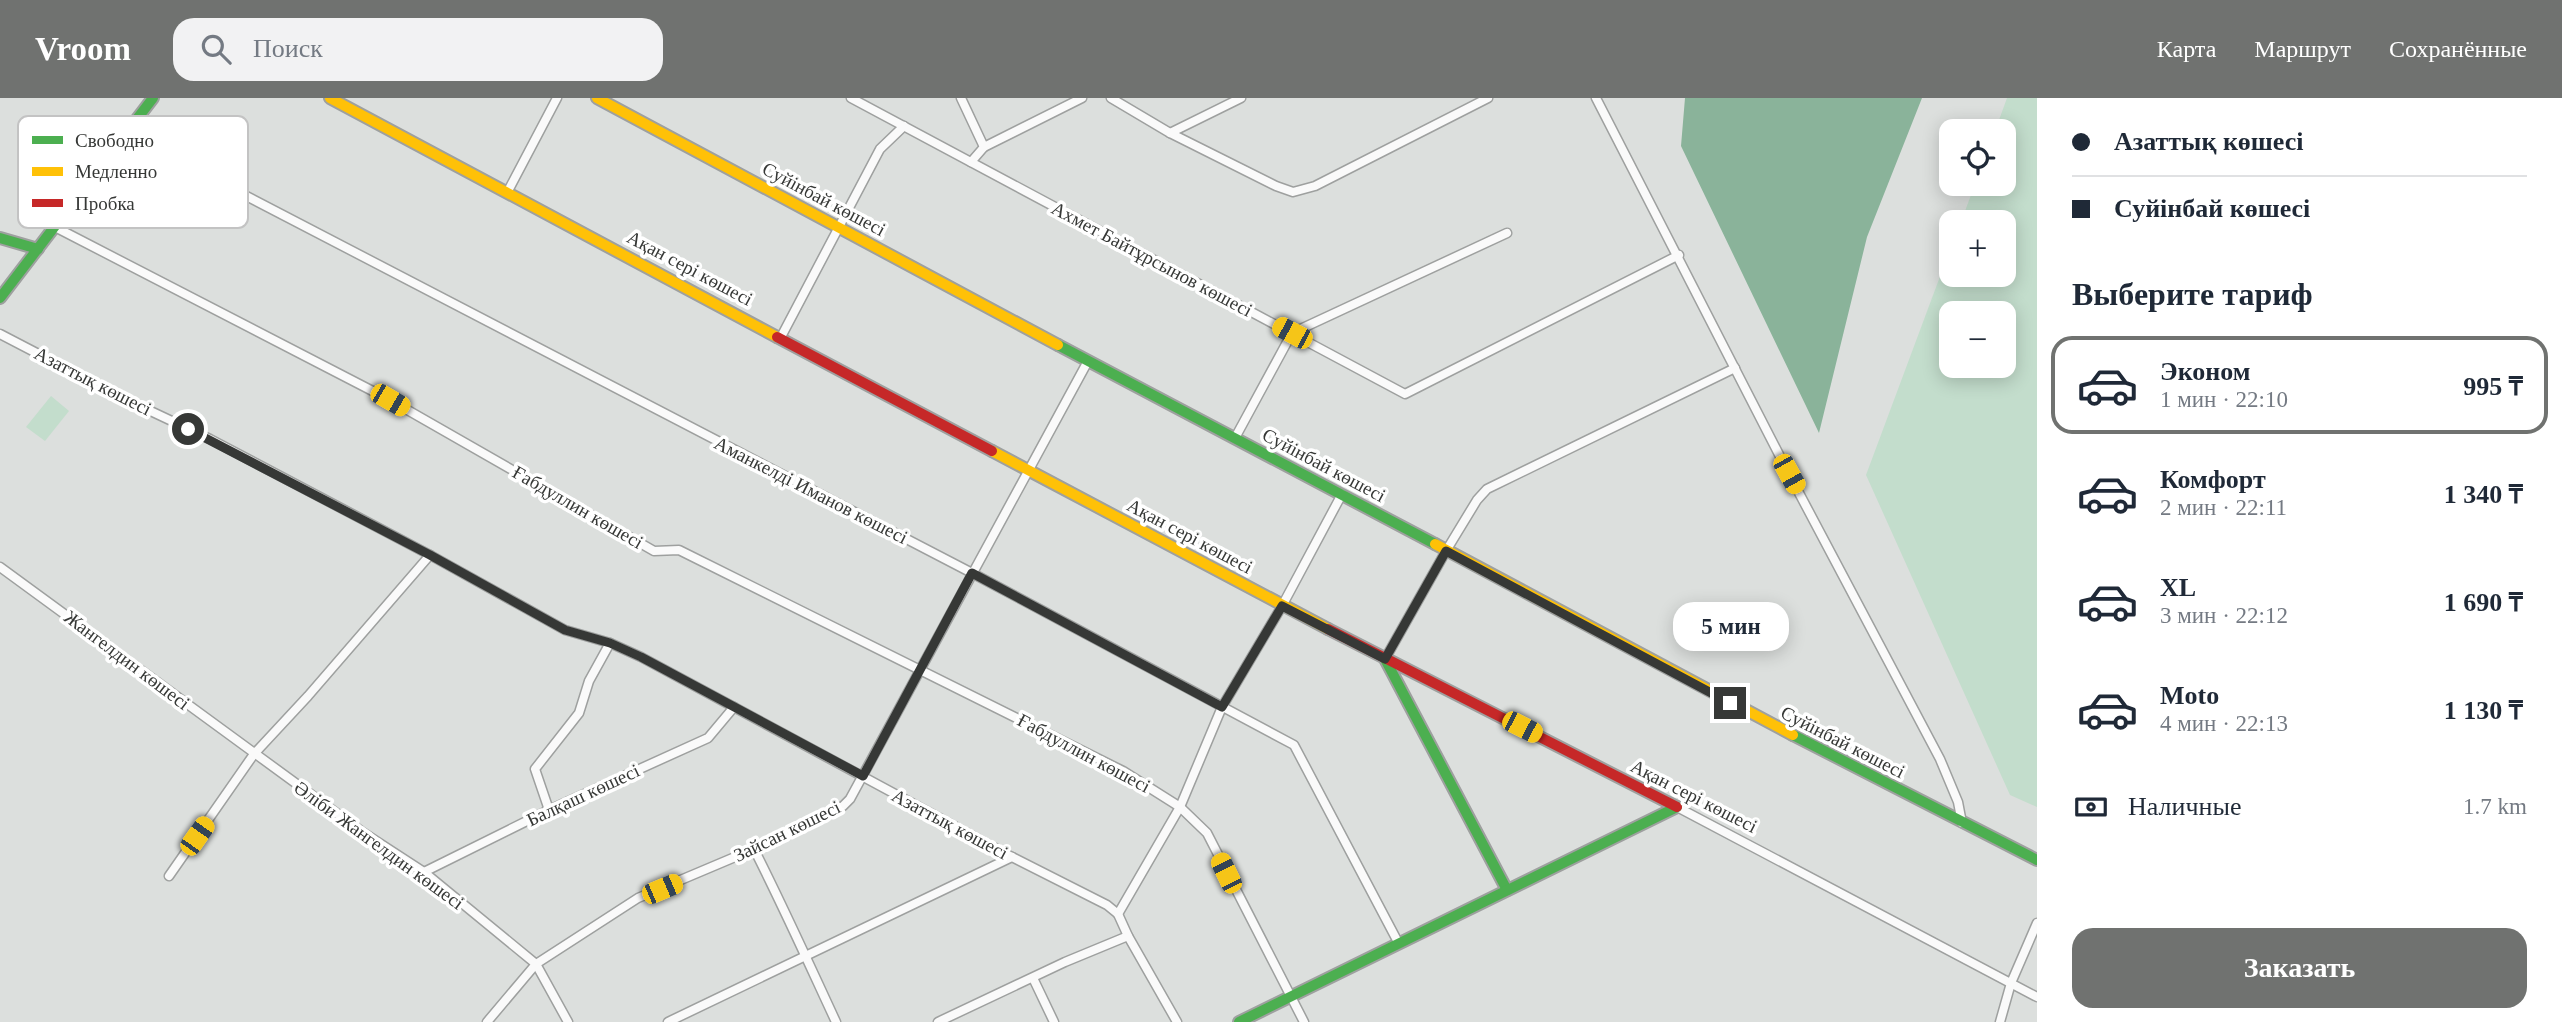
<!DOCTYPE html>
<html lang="ru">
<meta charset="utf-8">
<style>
body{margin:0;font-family:"Times New Roman",serif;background:#f2f2f3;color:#1f2937;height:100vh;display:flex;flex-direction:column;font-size:26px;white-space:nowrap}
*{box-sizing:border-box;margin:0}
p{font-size:23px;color:#747a83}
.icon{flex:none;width:38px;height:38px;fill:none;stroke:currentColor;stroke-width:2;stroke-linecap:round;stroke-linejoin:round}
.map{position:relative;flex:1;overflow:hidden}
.drawer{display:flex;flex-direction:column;background:#fff;width:525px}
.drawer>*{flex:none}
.top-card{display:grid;align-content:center;height:154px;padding:0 35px;background:#fff}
.tools{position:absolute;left:1939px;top:21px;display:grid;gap:14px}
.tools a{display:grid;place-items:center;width:77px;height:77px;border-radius:14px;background:#fff;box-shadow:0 4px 18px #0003;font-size:35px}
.end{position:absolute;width:32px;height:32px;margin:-16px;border:9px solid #363836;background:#fff;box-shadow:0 0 0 4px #fff}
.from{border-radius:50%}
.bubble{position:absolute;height:49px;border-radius:21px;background:#fff;box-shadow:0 4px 18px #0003;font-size:23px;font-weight:600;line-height:49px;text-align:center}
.car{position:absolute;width:21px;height:42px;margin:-21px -10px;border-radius:9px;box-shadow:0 0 5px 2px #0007;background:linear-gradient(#f5c518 24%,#345 0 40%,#f5c518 0 76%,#345 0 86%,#f5c518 0)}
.top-card b{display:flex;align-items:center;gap:24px;height:66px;font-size:26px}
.top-card b+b{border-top:2px solid #e0e1e3}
.top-card i{width:18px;height:18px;background:#1f2937}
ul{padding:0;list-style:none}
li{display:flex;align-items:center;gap:21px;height:98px;margin:0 14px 10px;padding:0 21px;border:4px solid transparent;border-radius:21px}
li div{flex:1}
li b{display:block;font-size:26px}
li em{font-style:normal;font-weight:600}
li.current{border-color:#707270}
li>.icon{width:63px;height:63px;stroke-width:1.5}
h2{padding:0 35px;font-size:32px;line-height:84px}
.pay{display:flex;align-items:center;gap:18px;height:77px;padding:0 35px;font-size:26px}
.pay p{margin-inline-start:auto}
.button{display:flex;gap:14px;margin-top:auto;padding:14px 35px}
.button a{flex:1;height:80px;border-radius:21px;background:#707270;color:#fff;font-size:28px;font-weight:600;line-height:80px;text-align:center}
header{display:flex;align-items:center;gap:42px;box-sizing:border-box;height:98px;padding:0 35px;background:#707270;color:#fff}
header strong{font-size:33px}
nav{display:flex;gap:38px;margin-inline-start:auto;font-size:24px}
.search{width:490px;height:63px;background:#f2f2f3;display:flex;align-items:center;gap:18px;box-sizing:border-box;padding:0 24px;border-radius:21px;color:#747a83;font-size:26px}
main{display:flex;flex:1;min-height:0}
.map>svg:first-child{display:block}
.green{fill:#c3ddcc;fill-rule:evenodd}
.water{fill:#8ab39a}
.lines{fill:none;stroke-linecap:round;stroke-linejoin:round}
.street-casing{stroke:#9ea09f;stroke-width:11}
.fast-casing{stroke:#9ea09f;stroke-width:14}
.slow-casing{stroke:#9ea09f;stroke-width:14}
.jam-casing{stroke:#9ea09f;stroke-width:14}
.street{stroke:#fafafa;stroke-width:8}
.fast{stroke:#4caf50;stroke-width:10}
.slow{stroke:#ffc107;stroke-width:10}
.jam{stroke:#c62828;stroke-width:10}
.route{stroke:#363836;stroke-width:9}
.labels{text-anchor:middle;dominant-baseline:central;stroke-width:7;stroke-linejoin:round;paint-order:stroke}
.street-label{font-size:19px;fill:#363836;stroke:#fff}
.key{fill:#fff;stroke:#c3c3c3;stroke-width:2}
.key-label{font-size:19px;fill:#363836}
</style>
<header>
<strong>Vroom</strong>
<div class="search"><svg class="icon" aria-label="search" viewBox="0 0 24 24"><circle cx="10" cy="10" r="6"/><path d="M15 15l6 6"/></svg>Поиск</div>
<nav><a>Карта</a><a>Маршрут</a><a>Сохранённые</a></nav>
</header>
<main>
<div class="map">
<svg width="2037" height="924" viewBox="0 0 2037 924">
<rect width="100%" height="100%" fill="#dcdfdd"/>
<g class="green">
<path d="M 2007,0 L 2037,0 L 2037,709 L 2010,697 L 1866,377 L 1951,149 L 1951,177 L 2004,177 L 2004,124 L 1961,124 L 1975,86 L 2004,86 L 2004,33 L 1995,33 ZM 1951,215 L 2004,215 L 2004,268 L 1951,268 Z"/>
<path d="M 51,298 L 69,313 L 45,343 L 26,329 Z"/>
</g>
<path class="water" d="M 1685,0 L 1922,0 L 1867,139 L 1819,335 L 1681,48 Z"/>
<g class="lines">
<defs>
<g id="street">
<path d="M 851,0 L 1405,296 L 1679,157"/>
<path d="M 961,0 L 984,49 L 971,64"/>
<path d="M 1111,0 L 1170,35 L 1276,88 L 1293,94 L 1315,88 L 1488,0"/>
<path d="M 1596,0 L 1789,376 L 1940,661 L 1958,704 L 1962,725"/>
<path d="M 1170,35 L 1241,0"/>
<path d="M 127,36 L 972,475 L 1294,647 L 1399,846"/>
<path d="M 984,49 L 1082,0"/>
<path d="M 508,93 L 557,0"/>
<path d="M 55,129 L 390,302 L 654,453 L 679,452 L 1123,673 L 1180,709 L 1207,735 L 1304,924"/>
<path d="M 0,236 L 125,301 L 210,341 L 430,457 L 565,532 L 610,545 L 641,559 L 1012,759 L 1107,807 L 1118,816 L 1128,838 L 1177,924"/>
<path d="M 781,239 L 880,51 L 904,28"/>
<path d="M 1235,340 L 1292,235 L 1507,135"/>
<path d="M 0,469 L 361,733 L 424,774 L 536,866 L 568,924"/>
<path d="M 1385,561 L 1446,453 L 1477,402 L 1487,391 L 1735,270"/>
<path d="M 1677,709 L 2037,899"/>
<path d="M 549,712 L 535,671 L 579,615 L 589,583 L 610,545"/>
<path d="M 754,751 C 783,808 809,866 836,924"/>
<path d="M 424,774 L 549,712 L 708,640 L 734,609"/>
<path d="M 169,778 L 254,656 L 308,598 L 430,457"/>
<path d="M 1118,816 L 1180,709 L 1222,609 L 1282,508 L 1342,396"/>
<path d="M 1033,880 L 1054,924"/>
<path d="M 487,924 L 536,866 L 638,800 L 754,751 L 843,708 L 850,701 L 1088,263"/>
<path d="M 668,924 L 1012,759"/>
<path d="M 938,924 L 1065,864 L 1128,838"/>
<path d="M 2000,924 L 2011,885 L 2037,825"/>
</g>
<g id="fast">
<path d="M 0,140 L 38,151"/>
<path d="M 0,200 L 153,0"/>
<path d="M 1058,247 L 1435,446"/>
<path d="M 1385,561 L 1507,792"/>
<path d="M 1793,637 L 2037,762"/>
<path d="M 1239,924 L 1677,709"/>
</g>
<g id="slow">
<path d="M 330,0 L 777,239"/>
<path d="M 597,0 L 1058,247"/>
<path d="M 992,353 L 1328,531"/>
<path d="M 1435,446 L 1793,637"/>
</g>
<g id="jam">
<path d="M 777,239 L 992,353"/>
<path d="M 1328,531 L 1677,709"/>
</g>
</defs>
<use href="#street" class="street-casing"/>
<use href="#fast" class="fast-casing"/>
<use href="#slow" class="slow-casing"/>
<use href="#jam" class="jam-casing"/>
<use href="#street" class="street"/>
<use href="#fast" class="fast"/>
<use href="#slow" class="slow"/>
<use href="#jam" class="jam"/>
</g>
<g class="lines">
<path class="route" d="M 188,331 L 430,457 L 565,532 L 610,545 L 641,559 L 863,678 L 972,475 L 1222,609 L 1282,508 L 1385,561 L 1446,453 L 1730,605"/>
</g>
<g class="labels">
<g class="street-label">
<text transform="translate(824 101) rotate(28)">Суйінбай көшесі</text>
<text transform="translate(1152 161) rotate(28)">Ахмет Байтұрсынов көшесі</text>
<text transform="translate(690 170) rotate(28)">Ақан сері көшесі</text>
<text transform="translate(93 283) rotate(27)">Азаттық көшесі</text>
<text transform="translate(1324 367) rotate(28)">Суйінбай көшесі</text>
<text transform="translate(811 392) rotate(27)">Аманкелді Иманов көшесі</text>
<text transform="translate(578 409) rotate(30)">Ғабдуллин көшесі</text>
<text transform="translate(1190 438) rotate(28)">Ақан сері көшесі</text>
<text transform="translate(127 562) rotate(37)">Жангелдин көшесі</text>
<text transform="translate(1843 644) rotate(27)">Суйінбай көшесі</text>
<text transform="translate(1084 655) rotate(28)">Ғабдуллин көшесі</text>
<text transform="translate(583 697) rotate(-25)">Балқаш көшесі</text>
<text transform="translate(1694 698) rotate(27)">Ақан сері көшесі</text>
<text transform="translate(950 726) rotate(28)">Азаттық көшесі</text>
<text transform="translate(787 733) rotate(-26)">Зайсан көшесі</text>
<text transform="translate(379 747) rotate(36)">Әліби Жангелдин көшесі</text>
</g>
</g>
<rect x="18" y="18" width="230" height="112" rx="10" class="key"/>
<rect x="32" y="38" width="31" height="8" fill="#4caf50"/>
<rect x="32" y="69" width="31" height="9" fill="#ffc107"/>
<rect x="32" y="101" width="31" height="8" fill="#c62828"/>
<g class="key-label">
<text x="75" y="49">Свободно</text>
<text x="75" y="80">Медленно</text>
<text x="75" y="112">Пробка</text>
</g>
</svg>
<div class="tools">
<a><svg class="icon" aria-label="locate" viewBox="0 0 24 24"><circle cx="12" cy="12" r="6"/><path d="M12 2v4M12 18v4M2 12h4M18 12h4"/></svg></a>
<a>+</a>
<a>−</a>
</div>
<i class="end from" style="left:188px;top:331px"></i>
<i class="end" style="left:1730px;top:605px"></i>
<div class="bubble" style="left:1673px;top:504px;width:116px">5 мин</div>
<i class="car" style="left:1292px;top:235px;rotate:298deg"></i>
<i class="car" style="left:390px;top:302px;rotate:120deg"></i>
<i class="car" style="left:1789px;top:376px;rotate:151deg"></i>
<i class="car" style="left:1522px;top:629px;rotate:117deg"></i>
<i class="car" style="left:197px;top:738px;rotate:35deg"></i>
<i class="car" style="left:1226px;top:775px;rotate:334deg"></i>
<i class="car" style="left:662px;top:791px;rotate:67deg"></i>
</div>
<section class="drawer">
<div class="top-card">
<b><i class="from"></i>Азаттық көшесі</b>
<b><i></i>Суйінбай көшесі</b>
</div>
<h2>Выберите тариф</h2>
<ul>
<li class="current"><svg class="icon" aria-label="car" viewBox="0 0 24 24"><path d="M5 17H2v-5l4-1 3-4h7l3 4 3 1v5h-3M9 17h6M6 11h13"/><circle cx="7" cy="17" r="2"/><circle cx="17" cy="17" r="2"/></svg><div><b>Эконом</b><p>1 мин · 22:10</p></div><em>995 ₸</em></li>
<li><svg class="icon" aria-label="car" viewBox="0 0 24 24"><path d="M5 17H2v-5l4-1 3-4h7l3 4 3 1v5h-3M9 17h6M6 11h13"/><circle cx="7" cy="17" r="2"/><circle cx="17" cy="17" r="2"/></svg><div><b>Комфорт</b><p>2 мин · 22:11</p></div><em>1 340 ₸</em></li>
<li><svg class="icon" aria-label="car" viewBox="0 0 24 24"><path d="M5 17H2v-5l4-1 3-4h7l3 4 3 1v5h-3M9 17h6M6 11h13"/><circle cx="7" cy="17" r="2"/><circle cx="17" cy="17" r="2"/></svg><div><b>XL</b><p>3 мин · 22:12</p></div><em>1 690 ₸</em></li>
<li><svg class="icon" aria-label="car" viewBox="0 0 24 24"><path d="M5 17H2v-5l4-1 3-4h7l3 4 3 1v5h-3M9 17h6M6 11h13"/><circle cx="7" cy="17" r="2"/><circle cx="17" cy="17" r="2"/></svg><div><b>Moto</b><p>4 мин · 22:13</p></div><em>1 130 ₸</em></li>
</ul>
<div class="pay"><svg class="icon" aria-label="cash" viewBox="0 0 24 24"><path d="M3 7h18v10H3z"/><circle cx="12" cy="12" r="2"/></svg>Наличные<p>1.7 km</p></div>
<div class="button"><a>Заказать</a></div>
</section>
</main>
